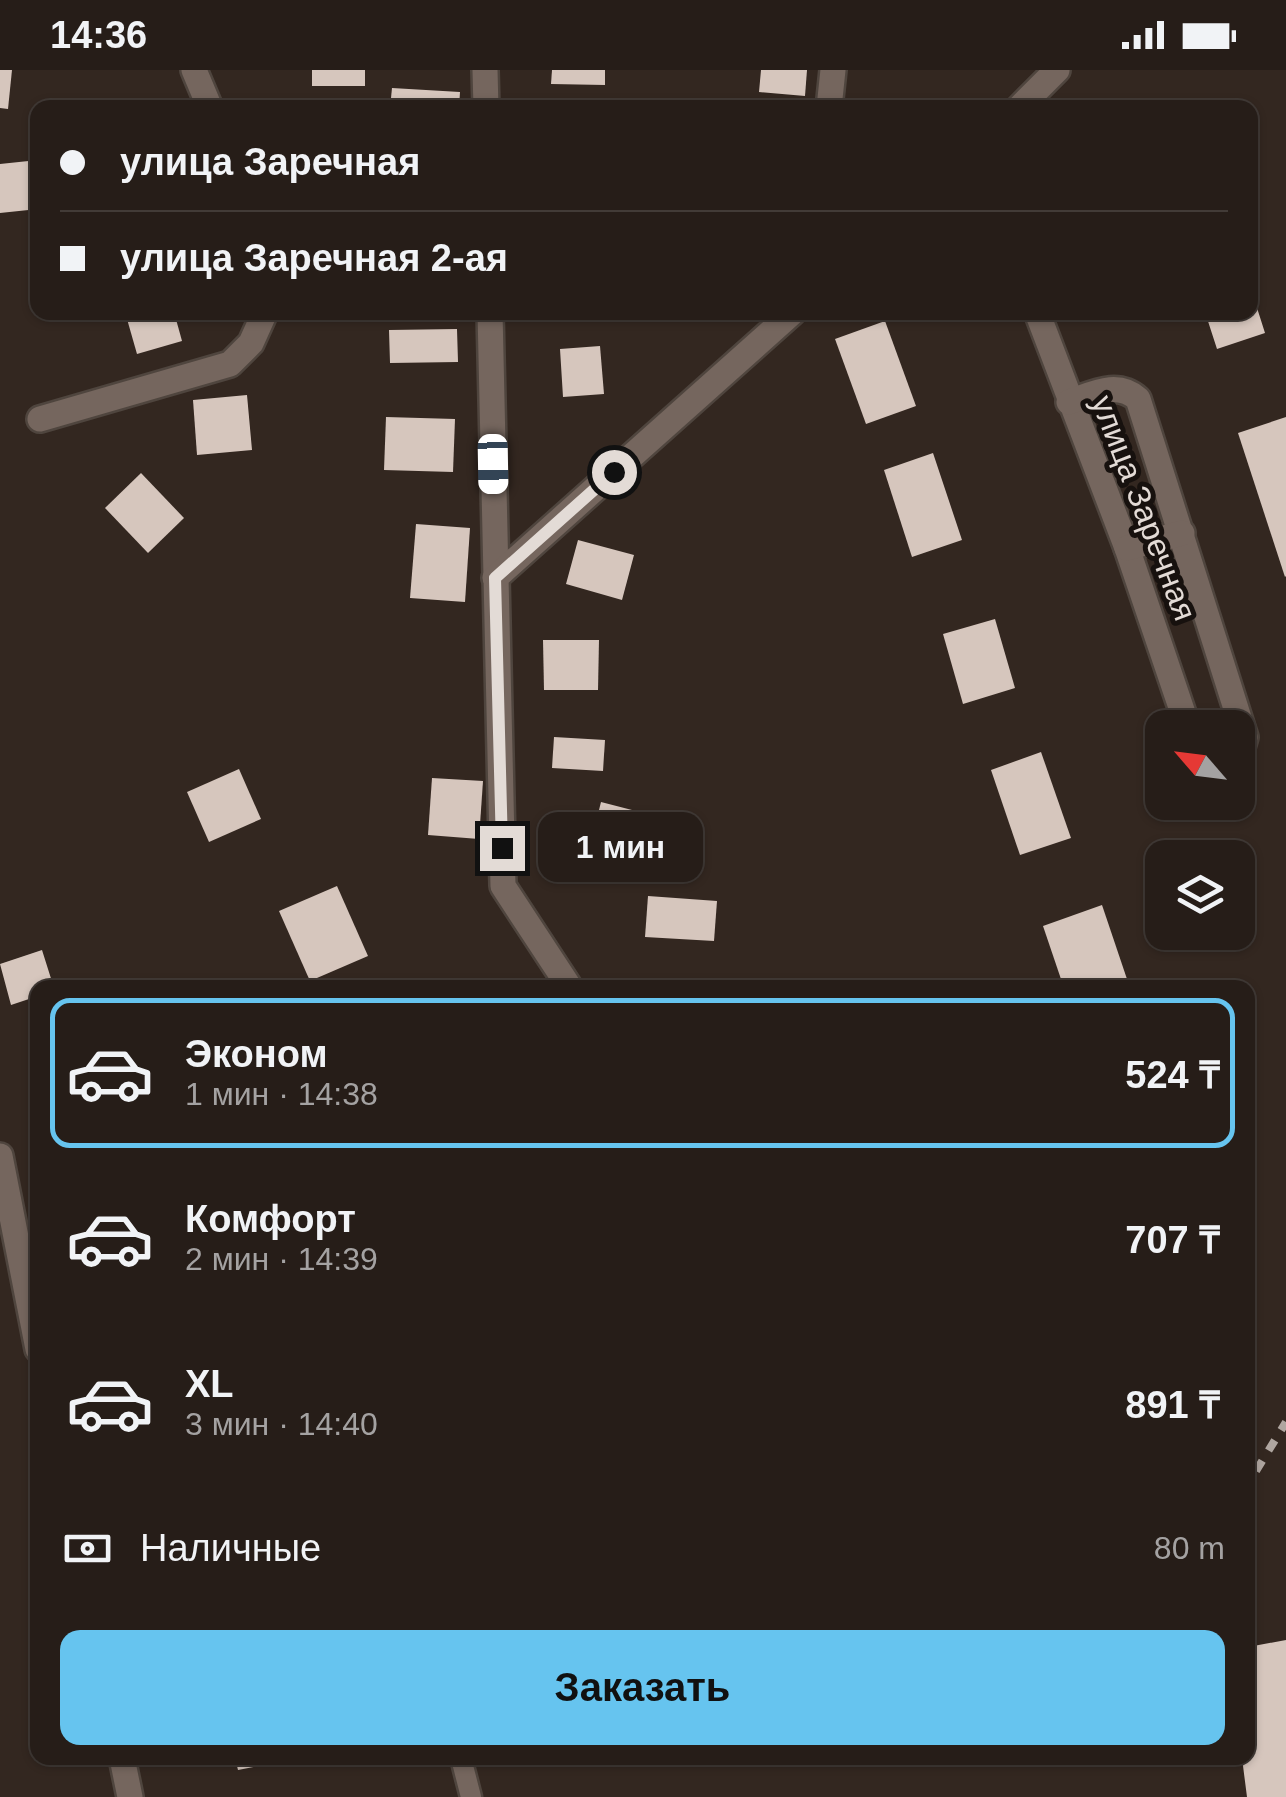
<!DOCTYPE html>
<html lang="ru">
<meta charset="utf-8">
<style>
body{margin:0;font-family:Helvetica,sans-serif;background:#2e2621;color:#f1f3f6;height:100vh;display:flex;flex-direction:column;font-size:38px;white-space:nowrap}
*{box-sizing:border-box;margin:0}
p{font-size:32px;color:#a4a2a2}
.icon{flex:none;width:55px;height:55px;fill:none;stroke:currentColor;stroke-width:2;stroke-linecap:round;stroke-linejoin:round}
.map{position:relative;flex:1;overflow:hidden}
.panel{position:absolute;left:30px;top:910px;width:1225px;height:785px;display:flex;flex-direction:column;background:#261d18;border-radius:20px;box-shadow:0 2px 8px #0004,0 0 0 2px #423b37}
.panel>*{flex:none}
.hud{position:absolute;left:30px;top:30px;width:1228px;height:220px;border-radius:20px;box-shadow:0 2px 8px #0004,0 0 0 2px #423b37;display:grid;align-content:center;height:220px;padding:0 30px;background:#261d18}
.needle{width:65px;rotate:298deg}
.tools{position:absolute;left:1145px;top:640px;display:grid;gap:20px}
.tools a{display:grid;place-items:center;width:110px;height:110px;border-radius:20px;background:#261d18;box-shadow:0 2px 8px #0004,0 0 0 2px #423b37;font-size:50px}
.end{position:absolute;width:45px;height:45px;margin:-22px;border:12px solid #e3dbd6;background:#111;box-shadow:0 0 0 5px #111}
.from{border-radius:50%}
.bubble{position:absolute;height:70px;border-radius:20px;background:#261d18;box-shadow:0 2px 8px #0004,0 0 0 2px #423b37;font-size:32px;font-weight:600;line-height:70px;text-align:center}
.car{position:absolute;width:30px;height:60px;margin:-30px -15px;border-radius:12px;box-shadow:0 0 8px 2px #0007;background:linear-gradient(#fff 24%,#345 0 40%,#fff 0 76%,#345 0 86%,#fff 0)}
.hud b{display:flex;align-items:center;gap:35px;height:95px;font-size:38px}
.hud b+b{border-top:2px solid #423b37}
.hud i{width:25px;height:25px;background:#f1f3f6}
ul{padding:18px 0 0;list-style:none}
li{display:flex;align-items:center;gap:30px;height:150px;margin:0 20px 15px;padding:0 10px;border:5px solid transparent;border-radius:20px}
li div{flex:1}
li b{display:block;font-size:38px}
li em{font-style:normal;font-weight:600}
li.selected{border-color:#66c4ef}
li>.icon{width:90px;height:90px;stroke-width:1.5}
.pay{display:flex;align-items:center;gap:25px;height:110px;padding:0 30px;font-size:38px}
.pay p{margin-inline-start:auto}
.primary-button{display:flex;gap:20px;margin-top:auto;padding:20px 30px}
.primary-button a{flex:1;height:115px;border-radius:20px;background:#66c4ef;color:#111;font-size:40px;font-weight:600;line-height:115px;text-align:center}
.status{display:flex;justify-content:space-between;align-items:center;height:70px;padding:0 50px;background:#261d18;direction:ltr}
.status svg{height:28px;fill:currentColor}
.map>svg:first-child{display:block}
.building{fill:#d6c6bd}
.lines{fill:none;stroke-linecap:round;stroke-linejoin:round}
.lane-casing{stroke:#4f453e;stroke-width:25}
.street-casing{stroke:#4f453e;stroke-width:30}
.lane{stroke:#75665e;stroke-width:20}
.street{stroke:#75665e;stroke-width:25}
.rail{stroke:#afa6a0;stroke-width:8;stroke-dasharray:12 12;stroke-linecap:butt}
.route{stroke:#e3dbd6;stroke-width:12}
.labels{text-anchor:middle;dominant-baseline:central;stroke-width:10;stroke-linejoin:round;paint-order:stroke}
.street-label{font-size:32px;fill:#e3dbd6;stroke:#17110e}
</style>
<div class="status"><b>14:36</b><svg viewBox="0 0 49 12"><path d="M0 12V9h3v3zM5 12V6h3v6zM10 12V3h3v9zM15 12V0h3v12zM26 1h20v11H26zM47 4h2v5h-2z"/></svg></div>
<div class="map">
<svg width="1286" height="1727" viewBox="0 0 1286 1727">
<rect width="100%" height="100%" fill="#332720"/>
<g class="building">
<path d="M 0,0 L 12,0 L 8,39 L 0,38 Z"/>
<rect x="312" y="0" width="53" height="16"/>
<path d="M 552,0 L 605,0 L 605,15 L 551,14 Z"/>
<path d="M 761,0 L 807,0 L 805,26 L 759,22 Z"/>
<path d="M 392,18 L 460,22 L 459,38 L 390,38 Z"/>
<path d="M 38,90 L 38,139 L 0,143 L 0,94 Z"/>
<path d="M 1251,219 L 1265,263 L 1217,279 L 1205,242 L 1250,242 Z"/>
<path d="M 125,242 L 174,242 L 182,271 L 137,284 Z"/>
<path d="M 885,251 L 916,336 L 866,354 L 835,269 Z"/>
<path d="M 457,259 L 458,292 L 390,293 L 389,260 Z"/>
<path d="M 600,276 L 604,324 L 563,327 L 560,279 Z"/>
<path d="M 247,325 L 252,380 L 197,385 L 193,330 Z"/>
<path d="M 386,347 L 455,349 L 453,402 L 384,400 Z"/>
<path d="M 1286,347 L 1286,506 L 1285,507 L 1238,363 Z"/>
<path d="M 933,383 L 962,470 L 912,487 L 884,400 Z"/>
<path d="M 141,403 L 184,448 L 148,483 L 105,438 Z"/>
<path d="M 416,454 L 470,458 L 465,532 L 410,528 Z"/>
<path d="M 578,470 L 634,485 L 622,530 L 566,514 Z"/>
<path d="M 995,549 L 1015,618 L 963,634 L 943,564 Z"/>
<path d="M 543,570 L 599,570 L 598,620 L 544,620 Z"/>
<path d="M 554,667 L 605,670 L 603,701 L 552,698 Z"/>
<path d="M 1041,682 L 1071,768 L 1020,785 L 991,700 Z"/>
<path d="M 239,699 L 261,749 L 209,772 L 187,722 Z"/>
<path d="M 432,708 L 483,711 L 479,769 L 428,765 Z"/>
<path d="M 601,732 L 663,748 L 649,800 L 588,784 Z"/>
<path d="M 337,816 L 368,886 L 310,911 L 279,841 Z"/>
<path d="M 648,826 L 717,831 L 714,871 L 645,867 Z"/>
<path d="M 1102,835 L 1130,918 L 1064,918 L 1043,856 Z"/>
<path d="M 42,880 L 54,918 L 38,918 L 38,926 L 11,935 L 0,894 Z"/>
<path d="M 1286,1570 L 1286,1727 L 1247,1727 L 1242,1688 L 1248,1688 L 1248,1577 Z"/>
<path d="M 235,1688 L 294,1688 L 294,1689 L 238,1700 Z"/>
</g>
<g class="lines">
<defs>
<path id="lane" d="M 461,1688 L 471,1727"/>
<g id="street">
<path d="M 194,0 L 210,38"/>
<path d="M 485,0 L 486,38"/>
<path d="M 829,38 L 833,0"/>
<path d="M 1019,38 L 1057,0"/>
<path d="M 490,242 L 503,816 L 570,918"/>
<path d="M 1037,242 L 1127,478 L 1188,658"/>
<path d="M 1069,332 C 1093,324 1117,310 1138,329 L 1245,667 L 1238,691"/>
<path d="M 40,349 L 230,294 L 251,273 L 265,242"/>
<path d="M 1127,478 L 1182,463"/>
<path d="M 495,508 L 793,242"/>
<path d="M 0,1086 L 38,1279"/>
<path d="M 122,1688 L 130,1727"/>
</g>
</defs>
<use href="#lane" class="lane-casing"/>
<use href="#street" class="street-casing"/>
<use href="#lane" class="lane"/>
<use href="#street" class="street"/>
<path class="rail" d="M 1256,1401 L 1286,1352"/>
</g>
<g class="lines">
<path class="route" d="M 502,778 L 495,508 L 614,402"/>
</g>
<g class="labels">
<g class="street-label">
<text transform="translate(1144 438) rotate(69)">улица Заречная</text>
</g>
</g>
</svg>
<div class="tools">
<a><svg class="needle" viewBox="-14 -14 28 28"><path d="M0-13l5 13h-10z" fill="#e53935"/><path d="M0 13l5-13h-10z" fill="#a4a2a2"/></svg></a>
<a><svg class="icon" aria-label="layers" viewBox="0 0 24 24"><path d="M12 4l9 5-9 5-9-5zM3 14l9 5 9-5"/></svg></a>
</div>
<i class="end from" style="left:614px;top:402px"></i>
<i class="end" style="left:502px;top:778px"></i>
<div class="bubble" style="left:538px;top:742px;width:165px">1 мин</div>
<i class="car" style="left:493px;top:394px;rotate:179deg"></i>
<div class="hud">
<b><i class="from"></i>улица Заречная</b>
<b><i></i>улица Заречная 2-ая</b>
</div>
<section class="panel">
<ul>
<li class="selected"><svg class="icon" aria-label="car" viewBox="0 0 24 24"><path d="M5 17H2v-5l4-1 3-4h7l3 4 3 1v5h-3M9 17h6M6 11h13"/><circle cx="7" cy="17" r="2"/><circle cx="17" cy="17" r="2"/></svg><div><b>Эконом</b><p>1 мин · 14:38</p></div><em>524 ₸</em></li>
<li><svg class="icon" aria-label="car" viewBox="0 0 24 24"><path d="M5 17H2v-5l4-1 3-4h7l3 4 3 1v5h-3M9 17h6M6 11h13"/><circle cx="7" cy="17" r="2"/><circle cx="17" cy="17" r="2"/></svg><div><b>Комфорт</b><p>2 мин · 14:39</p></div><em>707 ₸</em></li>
<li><svg class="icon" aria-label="car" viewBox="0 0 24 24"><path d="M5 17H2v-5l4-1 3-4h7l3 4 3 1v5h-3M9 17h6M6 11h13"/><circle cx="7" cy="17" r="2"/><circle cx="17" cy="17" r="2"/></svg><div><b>XL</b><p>3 мин · 14:40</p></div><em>891 ₸</em></li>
</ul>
<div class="pay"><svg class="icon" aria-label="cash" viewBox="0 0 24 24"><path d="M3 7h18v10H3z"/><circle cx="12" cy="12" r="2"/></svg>Наличные<p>80 m</p></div>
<div class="primary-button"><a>Заказать</a></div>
</section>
</div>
